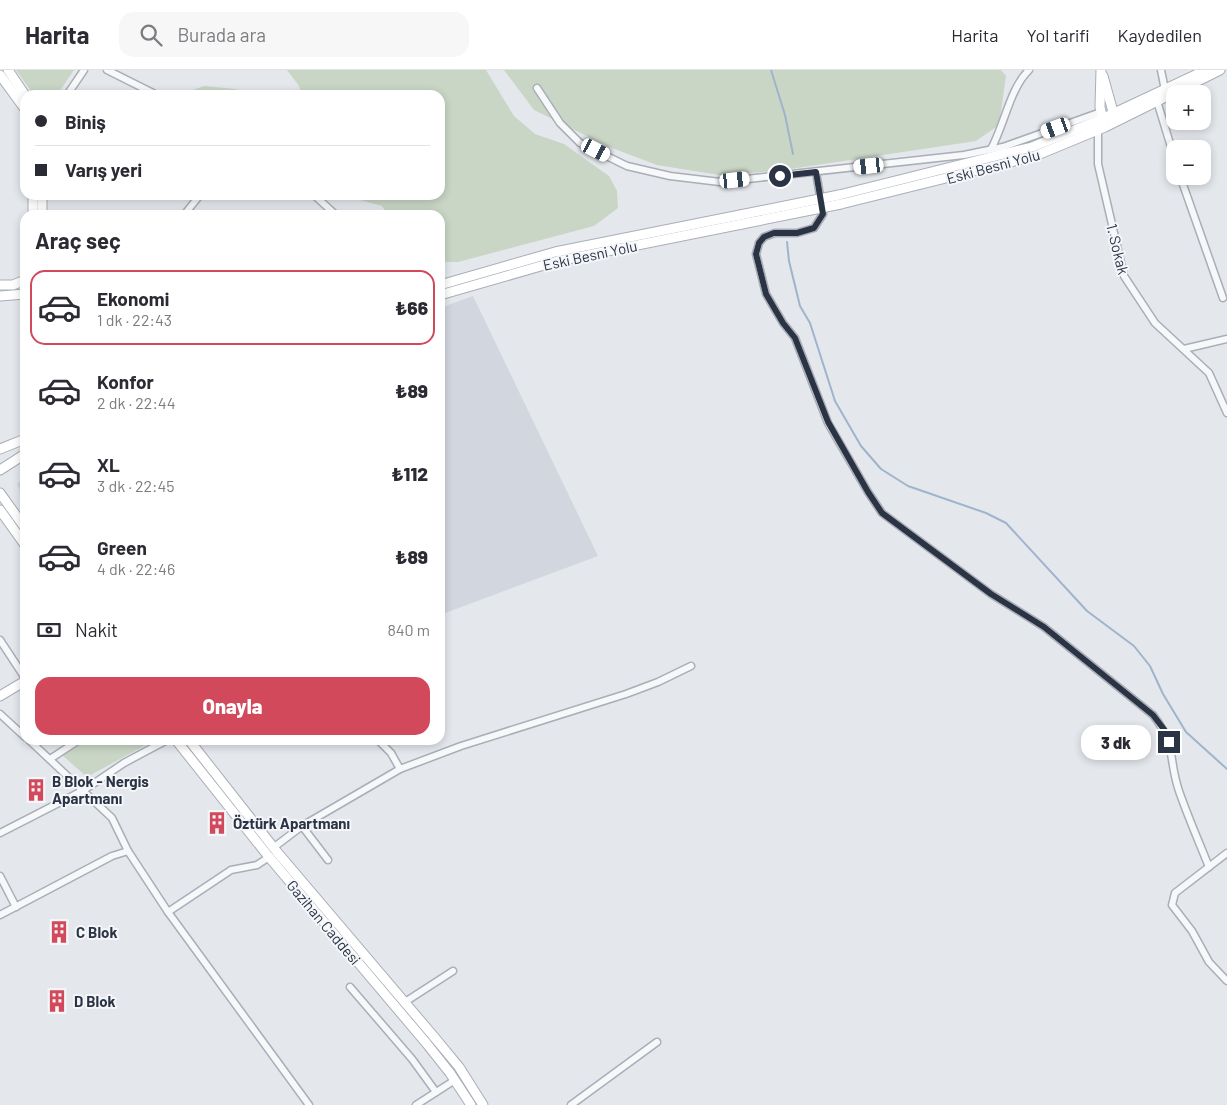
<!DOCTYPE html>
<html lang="tr">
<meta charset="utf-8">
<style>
body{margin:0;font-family:Barlow,sans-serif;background:#f7f7f7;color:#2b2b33;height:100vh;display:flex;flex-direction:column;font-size:19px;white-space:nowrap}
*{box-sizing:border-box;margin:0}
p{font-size:16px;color:#7c7c81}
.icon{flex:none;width:28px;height:28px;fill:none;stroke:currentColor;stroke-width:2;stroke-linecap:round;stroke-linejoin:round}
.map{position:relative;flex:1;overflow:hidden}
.side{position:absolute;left:20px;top:140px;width:425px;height:535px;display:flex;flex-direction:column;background:#fff;border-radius:15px;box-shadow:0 2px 8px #0003}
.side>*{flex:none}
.banner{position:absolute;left:20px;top:20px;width:425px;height:110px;border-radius:15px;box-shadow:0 2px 8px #0003;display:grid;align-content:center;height:110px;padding:0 15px;background:#fff}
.buttons{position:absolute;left:1166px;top:15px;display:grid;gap:10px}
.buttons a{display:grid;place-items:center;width:45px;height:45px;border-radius:10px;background:#fff;box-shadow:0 2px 8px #0003;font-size:25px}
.end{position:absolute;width:22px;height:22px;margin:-11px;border:6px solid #2b3445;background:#fff;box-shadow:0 0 0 2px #fff}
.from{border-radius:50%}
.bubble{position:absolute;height:35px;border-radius:15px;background:#fff;box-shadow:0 2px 8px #0003;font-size:16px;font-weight:800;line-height:35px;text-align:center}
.car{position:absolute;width:15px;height:30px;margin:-15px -8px;border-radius:6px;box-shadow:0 0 4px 1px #0007;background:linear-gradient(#fff 24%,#345 0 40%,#fff 0 76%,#345 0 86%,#fff 0)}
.banner b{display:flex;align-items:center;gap:18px;height:48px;font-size:19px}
.banner b+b{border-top:1px solid #e1e1e2}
.banner i{width:12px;height:12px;background:#2b2b33}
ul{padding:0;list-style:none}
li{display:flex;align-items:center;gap:15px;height:75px;margin:0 10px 8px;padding:0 5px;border:2px solid transparent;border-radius:15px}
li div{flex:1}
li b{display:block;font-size:19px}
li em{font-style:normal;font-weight:800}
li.active{border-color:#d1495b}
li>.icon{width:45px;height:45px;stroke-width:1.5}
h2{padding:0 15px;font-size:22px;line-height:60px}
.pay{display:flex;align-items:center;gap:12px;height:55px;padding:0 15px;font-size:19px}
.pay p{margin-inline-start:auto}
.button{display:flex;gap:10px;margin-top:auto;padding:10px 15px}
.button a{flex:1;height:58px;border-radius:15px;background:#d1495b;color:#fff;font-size:20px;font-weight:800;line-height:58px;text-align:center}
header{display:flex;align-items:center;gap:30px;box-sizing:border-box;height:70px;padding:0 25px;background:#fff;border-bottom:1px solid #e1e1e2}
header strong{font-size:24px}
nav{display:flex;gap:28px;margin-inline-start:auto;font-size:18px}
.search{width:350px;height:45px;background:#f7f7f7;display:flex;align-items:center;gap:12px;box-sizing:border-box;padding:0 18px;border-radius:15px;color:#7c7c81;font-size:19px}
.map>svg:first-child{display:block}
.built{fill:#d2d6de}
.green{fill:#c9d6c5}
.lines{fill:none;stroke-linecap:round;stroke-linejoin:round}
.stream{stroke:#9fb4cc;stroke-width:2}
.street-casing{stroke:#a9aeb7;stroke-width:9}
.secondary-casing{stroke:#a9aeb7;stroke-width:11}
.street{stroke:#f7f8fa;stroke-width:6}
.secondary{stroke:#fff;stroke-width:9}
.secondary-bridge-casing{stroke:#a9aeb7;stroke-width:11;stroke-linecap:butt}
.secondary-bridge{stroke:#fff;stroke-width:9}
.route{stroke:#2b3445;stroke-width:6}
.labels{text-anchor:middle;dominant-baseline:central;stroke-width:4;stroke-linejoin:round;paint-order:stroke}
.street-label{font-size:15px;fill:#2b3445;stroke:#f4f6f9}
.poi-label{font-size:15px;font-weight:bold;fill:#2b3445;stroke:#f4f6f9;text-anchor:start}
</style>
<header>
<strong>Harita</strong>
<div class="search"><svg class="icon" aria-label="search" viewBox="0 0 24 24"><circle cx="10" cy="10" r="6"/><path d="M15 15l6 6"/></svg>Burada ara</div>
<nav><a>Harita</a><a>Yol tarifi</a><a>Kaydedilen</a></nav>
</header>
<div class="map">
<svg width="1227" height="1035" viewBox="0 0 1227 1035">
<rect width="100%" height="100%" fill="#e4e7ec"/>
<g class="built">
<path d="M 473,226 L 598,486 L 440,545 L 440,238 Z"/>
<path d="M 25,407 L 25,430 L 17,414 Z"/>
</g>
<g class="green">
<path d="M 16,0 L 74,0 L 57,25 L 34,25 Z"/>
<path d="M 287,0 L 486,0 L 514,46 L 535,64 L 564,74 L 609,106 L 617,121 L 618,138 L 594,156 L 458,192 L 440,192 L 440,145 L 388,145 L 382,136 L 342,125 L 440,125 L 440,25 L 302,25 L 299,16 Z"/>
<path d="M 504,0 L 1001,0 L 1006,6 L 999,55 L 976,71 L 777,101 L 719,105 L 657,95 L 607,76 L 534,40 Z"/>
<path d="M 204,16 L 235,19 L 259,25 L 190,25 L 193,20 Z"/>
<path d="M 97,670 L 155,670 L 87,707 L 62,685 L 81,674 L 88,675 Z"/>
</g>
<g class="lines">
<g class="stream">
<path d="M 771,0 L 785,45 L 793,84"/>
<path d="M 787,172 L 789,191 L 800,236 L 810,253 L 835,331 L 861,376 L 881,399 L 908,416 L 986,443 L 1006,453 L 1087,541 L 1134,576 L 1150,596 L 1163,624 L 1186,662 L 1227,699"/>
</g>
<defs>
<g id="street">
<path d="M 107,0 L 157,25"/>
<path d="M 1161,0 L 1165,20"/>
<path d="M 537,18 L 560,53 L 580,73 L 627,96 L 670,106 L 720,112 L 964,85 L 1003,77 L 1101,42"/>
<path d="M 67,25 L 84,0"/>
<path d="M 1157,31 L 1175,90"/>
<path d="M 1098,60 L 1098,94 L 1124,206 L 1155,253 L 1209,303 L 1227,343"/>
<path d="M 991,79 C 1004,56 1010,18 1029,0"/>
<path d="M 816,102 L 823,144 L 814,158 L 797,163 L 775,163 L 764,167 L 759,173 L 756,184 L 766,224 L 783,253 L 795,268 L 828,353 L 868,422 L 882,443 L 991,524 L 1044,557 L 1153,645 C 1177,676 1168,689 1179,721 C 1188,747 1199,772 1209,797"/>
<path d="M 1180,106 L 1223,228"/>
<path d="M 314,125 L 336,145"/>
<path d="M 184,145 L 200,125"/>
<path d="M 1184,279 L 1227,269"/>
<path d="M 0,570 L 25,608"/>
<path d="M 0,644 L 25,667"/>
<path d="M 29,670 L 112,748 L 128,781 L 168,842 L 309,1035"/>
<path d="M 378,670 L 391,683 L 400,699"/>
<path d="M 50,689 L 79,670"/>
<path d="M 302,756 L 328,790"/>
<path d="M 0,763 L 84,720 L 124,693 L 167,670"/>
<path d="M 273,778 L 302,756 L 400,699 L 461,676 L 626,624 L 658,612 L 691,596"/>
<path d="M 1227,783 L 1175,823 L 1172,835 L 1192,861 L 1209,892 L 1227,911"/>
<path d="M 0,806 L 16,837"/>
<path d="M 168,842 L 231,800 L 257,795 L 269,787"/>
<path d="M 0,845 L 112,786 L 128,781"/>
<path d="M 350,917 L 412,989 L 436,1022"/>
<path d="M 405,932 L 453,901"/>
<path d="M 416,1035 L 455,1010"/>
<path d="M 571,1035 L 657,972"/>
</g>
<g id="secondary">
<path d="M 8,0 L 25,25"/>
<path d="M 1101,0 L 1100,37 L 1104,54"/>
<path d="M 0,5 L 25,39"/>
<path d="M 1103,6 L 1115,49"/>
<path d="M 839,125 L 1032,77 L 1097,51 L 1206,0"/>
<path d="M 841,134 L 1035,86 L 1105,57 L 1220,0"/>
<path d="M 33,145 L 33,125"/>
<path d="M 42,145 L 42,125"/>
<path d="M 0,215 L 13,215 L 25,210"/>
<path d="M 440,215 L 555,182 L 740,145"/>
<path d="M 440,225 L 558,191 L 742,154"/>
<path d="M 0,226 L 25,224"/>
<path d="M 0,379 L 25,369"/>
<path d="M 0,400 L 25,384"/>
<path d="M 0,423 L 25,458"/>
<path d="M 0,440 L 25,475"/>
<path d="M 0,626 L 25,611"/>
<path d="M 176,670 L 269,787 L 427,974 L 450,1003 L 471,1035"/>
<path d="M 189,670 L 277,782 L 435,968 L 459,997 L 483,1035"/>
</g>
</defs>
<use href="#street" class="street-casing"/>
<use href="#secondary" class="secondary-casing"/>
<use href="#street" class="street"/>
<use href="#secondary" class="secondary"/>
<defs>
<g id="secondary-bridge">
<path d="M 740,145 L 839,125"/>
<path d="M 742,154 L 841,134"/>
</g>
</defs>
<use href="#secondary-bridge" class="secondary-bridge-casing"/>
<use href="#secondary-bridge" class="secondary-bridge"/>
</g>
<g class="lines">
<path class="route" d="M 780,106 L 816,102 L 823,144 L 814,158 L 797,163 L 774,163 L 764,167 L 759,173 L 756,184 L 766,224 L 783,253 L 795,268 L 828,352 L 868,422 L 882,443 L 991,524 L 1044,557 L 1153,645 L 1166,662 L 1169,672"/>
</g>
<defs>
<symbol id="building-bare" viewBox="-9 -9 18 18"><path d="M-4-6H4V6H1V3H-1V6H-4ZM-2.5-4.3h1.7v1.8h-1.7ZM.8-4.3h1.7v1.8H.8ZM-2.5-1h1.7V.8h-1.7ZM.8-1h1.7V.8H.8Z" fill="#d1495b" stroke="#f4f6f9" stroke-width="2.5" paint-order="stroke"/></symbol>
</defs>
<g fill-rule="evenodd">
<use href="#building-bare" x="20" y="704" width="32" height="32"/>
<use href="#building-bare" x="201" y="737" width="32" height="32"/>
<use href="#building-bare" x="43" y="846" width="32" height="32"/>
<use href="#building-bare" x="41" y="915" width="32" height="32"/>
</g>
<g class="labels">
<g class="street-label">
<text transform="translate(993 96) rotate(-15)">Eski Besni Yolu</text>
<text transform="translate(1118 179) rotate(76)">1. Sokak</text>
<text transform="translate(590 185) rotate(-12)">Eski Besni Yolu</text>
<text transform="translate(324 852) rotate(50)">Gazihan Caddesi</text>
</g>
<g class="poi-label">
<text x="52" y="711">B Blok - Nergis<tspan x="52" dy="17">Apartmanı</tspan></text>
<text x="233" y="753">Öztürk Apartmanı</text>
<text x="76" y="862">C Blok</text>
<text x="74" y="931">D Blok</text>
</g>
</g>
</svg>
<div class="buttons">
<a>+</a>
<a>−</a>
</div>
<i class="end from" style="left:780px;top:106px"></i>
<i class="end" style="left:1169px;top:672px"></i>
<div class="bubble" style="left:1081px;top:655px;width:70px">3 dk</div>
<i class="car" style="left:1056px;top:58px;rotate:250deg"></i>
<i class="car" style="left:596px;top:80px;rotate:117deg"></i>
<i class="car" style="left:869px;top:96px;rotate:264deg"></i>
<i class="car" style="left:735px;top:110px;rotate:84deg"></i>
<div class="banner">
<b><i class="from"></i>Biniş</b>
<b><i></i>Varış yeri</b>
</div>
<section class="side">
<h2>Araç seç</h2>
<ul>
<li class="active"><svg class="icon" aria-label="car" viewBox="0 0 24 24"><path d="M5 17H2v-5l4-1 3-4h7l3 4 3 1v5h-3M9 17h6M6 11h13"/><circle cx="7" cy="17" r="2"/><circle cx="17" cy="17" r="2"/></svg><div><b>Ekonomi</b><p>1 dk · 22:43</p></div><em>₺66</em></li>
<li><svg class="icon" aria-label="car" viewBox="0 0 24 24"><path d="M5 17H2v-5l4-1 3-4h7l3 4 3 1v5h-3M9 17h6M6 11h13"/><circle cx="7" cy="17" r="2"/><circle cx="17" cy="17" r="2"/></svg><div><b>Konfor</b><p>2 dk · 22:44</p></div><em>₺89</em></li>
<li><svg class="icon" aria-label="car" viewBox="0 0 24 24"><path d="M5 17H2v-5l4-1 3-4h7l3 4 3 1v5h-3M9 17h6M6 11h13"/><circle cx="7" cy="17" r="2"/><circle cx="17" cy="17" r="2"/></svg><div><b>XL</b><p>3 dk · 22:45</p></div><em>₺112</em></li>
<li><svg class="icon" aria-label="car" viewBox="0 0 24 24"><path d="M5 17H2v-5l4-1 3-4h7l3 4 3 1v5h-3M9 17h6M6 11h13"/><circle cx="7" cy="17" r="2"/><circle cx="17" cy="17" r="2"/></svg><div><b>Green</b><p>4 dk · 22:46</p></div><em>₺89</em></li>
</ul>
<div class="pay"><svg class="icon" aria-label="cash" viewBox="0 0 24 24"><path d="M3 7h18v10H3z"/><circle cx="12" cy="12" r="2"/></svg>Nakit<p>840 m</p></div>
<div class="button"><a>Onayla</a></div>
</section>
</div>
